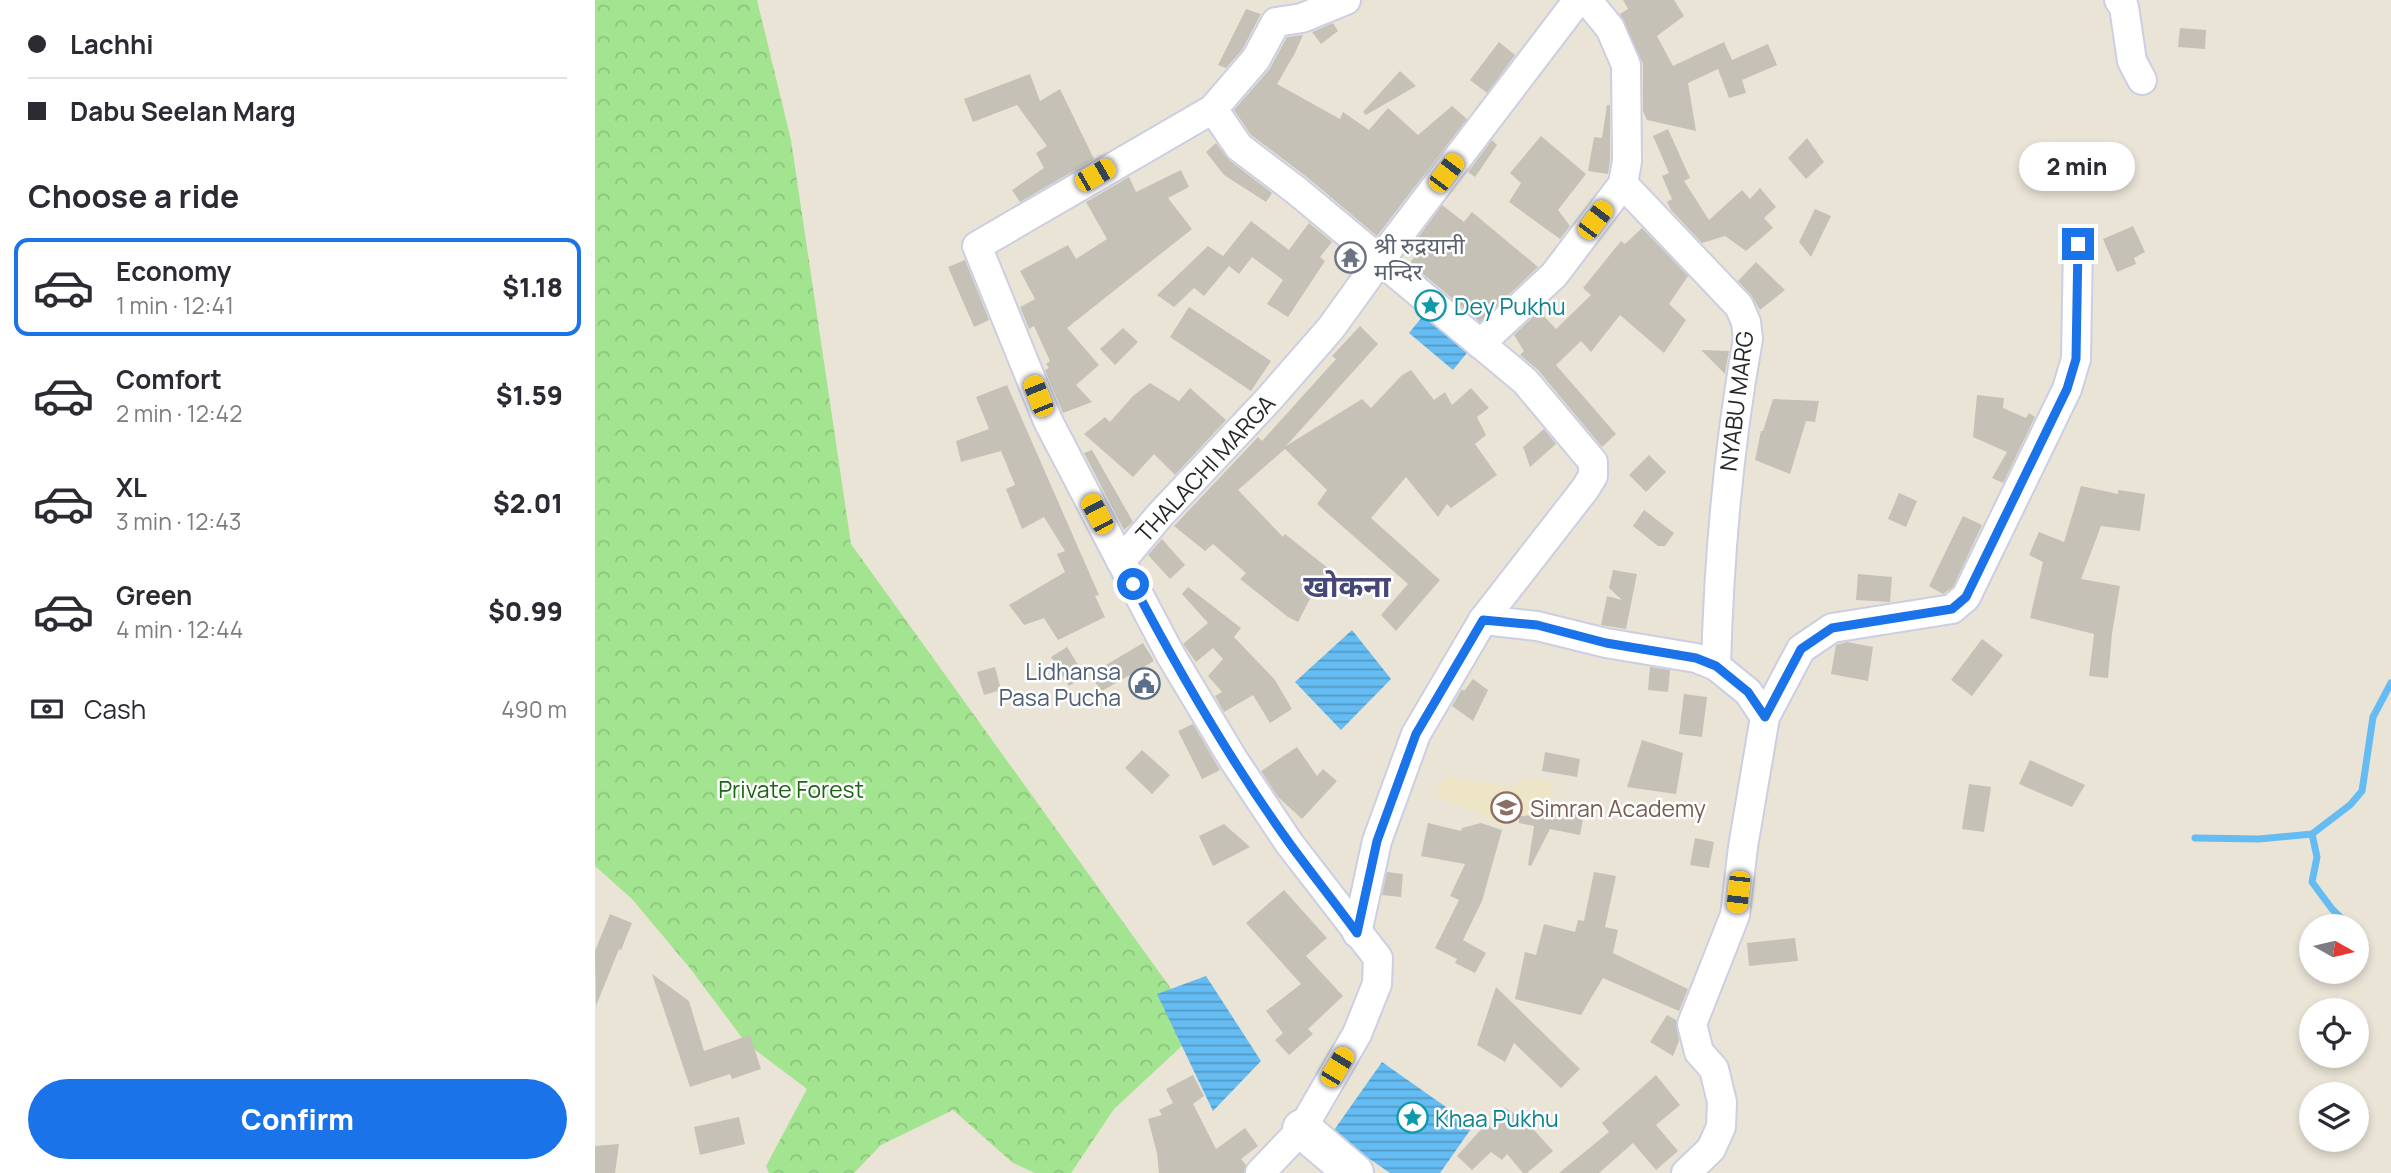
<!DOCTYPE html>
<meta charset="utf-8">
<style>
body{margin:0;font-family:Manrope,"Noto Sans Devanagari",sans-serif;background:#f7f7f7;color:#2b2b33;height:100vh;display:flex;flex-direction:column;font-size:26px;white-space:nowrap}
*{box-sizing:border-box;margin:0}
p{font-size:23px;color:#7c7c81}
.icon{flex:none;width:38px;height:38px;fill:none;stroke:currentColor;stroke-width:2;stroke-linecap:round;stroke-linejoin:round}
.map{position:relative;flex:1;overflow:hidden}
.panel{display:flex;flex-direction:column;background:#fff;width:595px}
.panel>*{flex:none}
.guide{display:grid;align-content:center;height:154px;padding:0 28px;background:#fff}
.needle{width:46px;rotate:98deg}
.controls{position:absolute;left:1704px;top:914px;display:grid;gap:14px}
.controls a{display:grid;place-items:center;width:70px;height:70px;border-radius:50%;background:#fff;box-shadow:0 4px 10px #0003;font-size:35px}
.end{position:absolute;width:32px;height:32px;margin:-16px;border:9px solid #1a73e8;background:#fff;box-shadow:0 0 0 4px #fff}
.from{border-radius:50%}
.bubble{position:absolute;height:49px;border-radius:24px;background:#fff;box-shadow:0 4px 10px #0003;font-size:23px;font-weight:800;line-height:49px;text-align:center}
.car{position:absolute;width:21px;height:42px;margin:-21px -10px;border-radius:9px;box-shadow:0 0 5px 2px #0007;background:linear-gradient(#f5c518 24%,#345 0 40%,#f5c518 0 76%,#345 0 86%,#f5c518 0)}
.guide b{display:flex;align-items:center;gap:24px;height:66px;font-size:26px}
.guide b+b{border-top:2px solid #e1e1e2}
.guide i{width:18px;height:18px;background:#2b2b33}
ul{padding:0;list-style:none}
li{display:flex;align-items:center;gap:21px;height:98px;margin:0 14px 10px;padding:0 14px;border:4px solid transparent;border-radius:14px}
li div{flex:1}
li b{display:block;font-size:26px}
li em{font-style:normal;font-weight:800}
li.current{border-color:#1a73e8}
li>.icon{width:63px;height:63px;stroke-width:1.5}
h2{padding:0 28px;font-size:32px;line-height:84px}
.pay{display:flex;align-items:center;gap:18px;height:77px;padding:0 28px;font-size:26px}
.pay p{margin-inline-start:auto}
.cta{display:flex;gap:14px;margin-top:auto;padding:14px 28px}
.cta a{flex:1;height:80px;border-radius:42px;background:#1a73e8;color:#fff;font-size:28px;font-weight:800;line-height:80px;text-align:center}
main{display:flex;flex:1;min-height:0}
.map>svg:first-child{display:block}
.education{fill:#ede5c5}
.forest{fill:url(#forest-crowns)}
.water{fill:url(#water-rules)}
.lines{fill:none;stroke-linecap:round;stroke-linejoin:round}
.stream{stroke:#64bcf2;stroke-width:7}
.building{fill:#c5c1b7}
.street-casing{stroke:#cccee1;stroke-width:32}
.secondary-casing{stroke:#cccee1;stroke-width:42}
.street{stroke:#fff;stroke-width:28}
.secondary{stroke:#fff;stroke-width:38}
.route{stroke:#1a73e8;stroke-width:9}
.labels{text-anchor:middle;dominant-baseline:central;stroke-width:5;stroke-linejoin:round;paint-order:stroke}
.worship-label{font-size:23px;fill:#5b616d;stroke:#fff;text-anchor:start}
.culture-label{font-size:23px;fill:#0d838f;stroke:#fff;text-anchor:start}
.street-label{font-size:23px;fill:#272727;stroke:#fff}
.service-label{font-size:23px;fill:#4e5e75;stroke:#fff;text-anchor:end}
.park-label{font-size:23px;fill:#1d6416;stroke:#fff}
.education-label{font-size:23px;fill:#785e54;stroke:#fff;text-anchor:start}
.district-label{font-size:30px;font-weight:bold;fill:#464978;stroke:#fff}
</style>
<main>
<section class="panel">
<div class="guide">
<b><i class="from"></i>Lachhi</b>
<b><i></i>Dabu Seelan Marg</b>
</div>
<h2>Choose a ride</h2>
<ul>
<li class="current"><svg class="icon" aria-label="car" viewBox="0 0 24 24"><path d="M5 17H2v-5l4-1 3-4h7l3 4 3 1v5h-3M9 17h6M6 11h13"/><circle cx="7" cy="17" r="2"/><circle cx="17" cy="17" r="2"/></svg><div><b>Economy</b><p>1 min · 12:41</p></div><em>$1.18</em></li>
<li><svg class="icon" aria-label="car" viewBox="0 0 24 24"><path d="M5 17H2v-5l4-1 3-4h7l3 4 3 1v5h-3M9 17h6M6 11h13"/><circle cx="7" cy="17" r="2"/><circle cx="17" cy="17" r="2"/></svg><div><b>Comfort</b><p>2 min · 12:42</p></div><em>$1.59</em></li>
<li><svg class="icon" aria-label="car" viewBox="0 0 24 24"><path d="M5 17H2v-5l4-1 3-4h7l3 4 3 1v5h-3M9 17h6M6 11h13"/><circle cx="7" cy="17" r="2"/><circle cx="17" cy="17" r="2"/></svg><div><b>XL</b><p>3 min · 12:43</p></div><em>$2.01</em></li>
<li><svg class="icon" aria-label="car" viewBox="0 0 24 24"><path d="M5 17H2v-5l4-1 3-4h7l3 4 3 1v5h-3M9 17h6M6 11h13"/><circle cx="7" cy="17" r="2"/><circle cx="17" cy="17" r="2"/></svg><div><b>Green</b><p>4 min · 12:44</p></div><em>$0.99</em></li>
</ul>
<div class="pay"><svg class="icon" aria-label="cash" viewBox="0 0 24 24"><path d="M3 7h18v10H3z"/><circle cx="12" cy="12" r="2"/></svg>Cash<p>490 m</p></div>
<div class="cta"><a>Confirm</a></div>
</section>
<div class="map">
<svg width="1796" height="1173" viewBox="0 0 1796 1173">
<defs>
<pattern id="forest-crowns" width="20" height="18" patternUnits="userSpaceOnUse" patternTransform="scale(1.75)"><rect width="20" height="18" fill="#a3e490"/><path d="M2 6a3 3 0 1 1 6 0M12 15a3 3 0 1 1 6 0" fill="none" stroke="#8cc47c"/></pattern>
<pattern id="water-rules" width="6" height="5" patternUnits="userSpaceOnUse" patternTransform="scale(1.75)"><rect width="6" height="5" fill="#64bcf2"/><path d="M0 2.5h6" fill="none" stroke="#5299c4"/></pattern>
</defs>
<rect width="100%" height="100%" fill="#eae4d7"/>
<path class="education" d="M 849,776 L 919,787 L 932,777 L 959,784 L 949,824 L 918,816 L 912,816 L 909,828 L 889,816 L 841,797 Z"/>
<path class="forest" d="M 0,0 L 162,0 L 196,140 L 256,544 L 605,1029 L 519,1109 L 476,1173 L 440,1173 L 418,1163 L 358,1110 L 286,1145 L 259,1173 L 174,1173 L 171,1166 L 212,1089 L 151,1043 L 94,967 L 37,899 L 0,866 Z"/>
<g class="water">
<path d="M 836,306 L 880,343 L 858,370 L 814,333 Z"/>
<path d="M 757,630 L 796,679 L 746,730 L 700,682 Z"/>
<path d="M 611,976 L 666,1061 L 618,1111 L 562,994 Z"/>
<path d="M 787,1062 L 878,1126 L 845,1173 L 795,1173 L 737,1133 Z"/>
</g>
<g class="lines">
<g class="stream">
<path d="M 1717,834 L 1722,857 L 1717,882 L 1737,909 L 1754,926"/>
<path d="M 1600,838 L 1664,839 L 1717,834 L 1755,805 L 1767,791 L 1778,717 L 1796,683"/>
</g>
</g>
<g class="building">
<path d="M 1028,0 L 1079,0 L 1089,16 L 1062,36 L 1078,66 L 1129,42 L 1137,60 L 1173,44 L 1182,65 L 1147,80 L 1151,93 L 1134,98 L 1123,69 L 1093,83 L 1101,131 L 1052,120 L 1048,111 L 1048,64 L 1025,14 L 1033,9 Z"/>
<path d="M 651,9 L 666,14 L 647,50 L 631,68 L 623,65 Z"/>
<path d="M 738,23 L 743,31 L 726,44 L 717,32 Z"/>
<path d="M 1585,28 L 1611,30 L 1610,49 L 1583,47 Z"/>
<path d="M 708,35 L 700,53 L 682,84 L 745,119 L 748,112 L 774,130 L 793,108 L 823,135 L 857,106 L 872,119 L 782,236 L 713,178 L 656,135 L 639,110 L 674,70 L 692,37 Z"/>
<path d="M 904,42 L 920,55 L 892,93 L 875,80 Z"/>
<path d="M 805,71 L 821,86 L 771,115 L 768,112 Z"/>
<path d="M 435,74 L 445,101 L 465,89 L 499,159 L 425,202 L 417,190 L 449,168 L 441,153 L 452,146 L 422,105 L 378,122 L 369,99 Z"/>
<path d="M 1012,105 L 1015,105 L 1015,160 L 1013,174 L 993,171 L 999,137 L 1007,138 Z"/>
<path d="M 1073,129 L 1095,178 L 1089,181 L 1114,220 L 1147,190 L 1155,199 L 1165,188 L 1181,207 L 1169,218 L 1178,228 L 1151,251 L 1130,236 L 1107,243 L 1076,210 L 1072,202 L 1077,199 L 1067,176 L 1074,173 L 1058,136 Z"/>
<path d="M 946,136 L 991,174 L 963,210 L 975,226 L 965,239 L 914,202 L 926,183 L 915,173 Z"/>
<path d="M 1212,138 L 1229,162 L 1211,179 L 1193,158 Z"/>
<path d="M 897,140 L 902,145 L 880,177 L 873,172 Z"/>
<path d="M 621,143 L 634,160 L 677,193 L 671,202 L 629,175 L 611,152 Z"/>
<path d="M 586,170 L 594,187 L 573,198 L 597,229 L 472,328 L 504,365 L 481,385 L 497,402 L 468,413 L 450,370 L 454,368 L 451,364 L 455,361 L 439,326 L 434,329 L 425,307 L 440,299 L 425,271 L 473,245 L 481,259 L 512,239 L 491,202 L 534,177 L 541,192 Z"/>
<path d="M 847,205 L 869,222 L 877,212 L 943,267 L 885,322 L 815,263 L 826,248 L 819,243 Z"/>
<path d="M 1220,209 L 1236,216 L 1216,257 L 1204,242 Z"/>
<path d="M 656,221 L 694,250 L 714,223 L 737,242 L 725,257 L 730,261 L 693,317 L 672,304 L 688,280 L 657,257 L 644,274 L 634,266 L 609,296 L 599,288 L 579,307 L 562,295 L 613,246 L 628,256 Z"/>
<path d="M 1538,226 L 1550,252 L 1539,258 L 1541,264 L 1522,272 L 1508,239 Z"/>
<path d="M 1047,228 L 1093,276 L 1074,304 L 1091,320 L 1069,353 L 1025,315 L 996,352 L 986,341 L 961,365 L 1021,434 L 1007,447 L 943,370 L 925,355 L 929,351 L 919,335 L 944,311 L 961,329 L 996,295 L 988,288 L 1026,241 L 1030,244 Z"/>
<path d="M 370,260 L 394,320 L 379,327 L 353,267 Z"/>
<path d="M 1161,262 L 1190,290 L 1165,310 L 1156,295 L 1143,281 Z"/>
<path d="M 594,307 L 676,361 L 656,391 L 575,337 Z"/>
<path d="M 765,326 L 783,344 L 691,446 L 767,399 L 776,408 L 807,375 L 816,370 L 839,400 L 850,392 L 857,405 L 876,388 L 894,408 L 882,417 L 891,435 L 880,444 L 902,475 L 856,508 L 852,504 L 843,517 L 811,477 L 776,518 L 845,580 L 801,631 L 786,615 L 813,584 L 722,504 L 732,490 L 690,449 L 643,490 L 688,537 L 690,534 L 748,580 L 733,599 L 720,589 L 703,622 L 693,617 L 645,579 L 651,573 L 618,544 L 610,551 L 579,526 L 663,437 L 667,441 L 741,359 L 737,356 Z"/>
<path d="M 528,328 L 543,342 L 520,365 L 505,349 Z"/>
<path d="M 1106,350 L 1134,351 L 1130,374 Z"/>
<path d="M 555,383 L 584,401 L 595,388 L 631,420 L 580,475 L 559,454 L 538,477 L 489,434 L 510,417 L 515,422 L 538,396 Z"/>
<path d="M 412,385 L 504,595 L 500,596 L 510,617 L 463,640 L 449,618 L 429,625 L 414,605 L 470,572 L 462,554 L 470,551 L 449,517 L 427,529 L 411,489 L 420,485 L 406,451 L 366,462 L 361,441 L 394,429 L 381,397 Z"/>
<path d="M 1382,395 L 1409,398 L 1408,408 L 1431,418 L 1434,413 L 1440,417 L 1408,483 L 1397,478 L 1412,452 L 1378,437 Z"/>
<path d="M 1178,399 L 1224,401 L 1220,422 L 1211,421 L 1195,474 L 1160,460 L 1166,431 L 1168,431 Z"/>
<path d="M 949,429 L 961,444 L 935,467 L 928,447 Z"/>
<path d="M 497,450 L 538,522 L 529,530 L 489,453 Z"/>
<path d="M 1054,455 L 1071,472 L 1051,492 L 1034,475 Z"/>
<path d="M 1486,486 L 1523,494 L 1523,490 L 1550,494 L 1545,531 L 1506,526 L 1486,579 L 1525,586 L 1517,634 L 1513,678 L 1494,676 L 1499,634 L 1435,618 L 1448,562 L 1434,555 L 1444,532 L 1469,542 Z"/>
<path d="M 1304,493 L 1322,501 L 1311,527 L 1293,519 Z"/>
<path d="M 1049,510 L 1079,533 L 1070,546 L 1063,546 L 1038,526 Z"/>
<path d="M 1368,516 L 1387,525 L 1358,587 L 1348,594 L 1334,586 Z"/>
<path d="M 567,539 L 590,565 L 575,579 L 553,555 Z"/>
<path d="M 1018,570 L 1042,574 L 1031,629 L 1006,625 L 1012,596 L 1027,600 L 1014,588 Z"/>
<path d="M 1263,574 L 1297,577 L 1295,602 L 1261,600 Z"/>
<path d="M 593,587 L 646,628 L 639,637 L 680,680 L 697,709 L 675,723 L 658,695 L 629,712 L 620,696 L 627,692 L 613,676 L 628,659 L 618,648 L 601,662 L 588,644 L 613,623 L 587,594 Z"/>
<path d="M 1387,639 L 1408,655 L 1377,696 L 1356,680 Z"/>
<path d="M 1252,642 L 1278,647 L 1273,681 L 1236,674 L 1241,645 Z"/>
<path d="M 548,643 L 559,661 L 507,691 L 494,675 Z"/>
<path d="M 472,647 L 490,676 L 474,686 L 456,657 Z"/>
<path d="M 400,667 L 406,690 L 389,695 L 382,672 Z"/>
<path d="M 1055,667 L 1075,670 L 1073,692 L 1053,690 Z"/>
<path d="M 878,679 L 893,690 L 878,721 L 857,706 L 867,689 L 869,691 Z"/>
<path d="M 1089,694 L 1112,697 L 1107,737 L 1084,734 Z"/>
<path d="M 598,724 L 625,770 L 607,779 L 583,731 Z"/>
<path d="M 1047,740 L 1088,753 L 1081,794 L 1032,787 Z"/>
<path d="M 702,747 L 722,776 L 728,769 L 742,781 L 707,819 L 683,797 L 666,771 Z"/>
<path d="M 547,750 L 575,775 L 557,794 L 530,768 Z"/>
<path d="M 950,752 L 985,759 L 982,777 L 947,771 Z"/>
<path d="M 1435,760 L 1490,785 L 1477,807 L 1424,784 Z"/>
<path d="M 1374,784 L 1396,787 L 1389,832 L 1367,829 Z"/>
<path d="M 989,813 L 985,835 L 955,829 L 936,866 L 933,865 L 939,826 L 924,823 L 924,816 Z"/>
<path d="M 833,823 L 866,831 L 867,828 L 886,823 L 907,830 L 887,901 L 868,940 L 891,953 L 880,973 L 860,963 L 862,959 L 840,948 L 864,900 L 855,896 L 870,864 L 826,856 Z"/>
<path d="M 629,824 L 655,847 L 618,866 L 604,836 Z"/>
<path d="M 1100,838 L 1119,842 L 1114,868 L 1095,865 Z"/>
<path d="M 792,872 L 808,874 L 806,897 L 787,895 Z"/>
<path d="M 999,872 L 1021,876 L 1010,927 L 1023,930 L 1018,953 L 1093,989 L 1084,1011 L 1008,978 L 986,1015 L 920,999 L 930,952 L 941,955 L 949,924 L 980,932 L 983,920 L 989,921 Z"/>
<path d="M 689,890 L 732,938 L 711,956 L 748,996 L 713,1029 L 718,1034 L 694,1055 L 680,1040 L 688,1033 L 671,1011 L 706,984 L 651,923 Z"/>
<path d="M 15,914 L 37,923 L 26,950 L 24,949 L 1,1006 L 0,951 Z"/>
<path d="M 1200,938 L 1203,961 L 1154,966 L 1152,943 Z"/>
<path d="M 57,974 L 94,1001 L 109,1051 L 155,1035 L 166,1069 L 137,1079 L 135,1074 L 95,1087 Z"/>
<path d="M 901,987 L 985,1069 L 966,1088 L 919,1043 L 910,1062 L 882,1045 Z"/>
<path d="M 1072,1015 L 1081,1020 L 1084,1041 L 1078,1056 L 1055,1042 Z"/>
<path d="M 598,1075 L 609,1096 L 598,1104 L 621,1149 L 650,1128 L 663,1146 L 646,1159 L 651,1165 L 649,1173 L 564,1173 L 562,1153 L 553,1119 L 567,1115 L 564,1110 L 578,1103 L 571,1089 Z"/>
<path d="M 1061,1075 L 1085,1105 L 1061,1125 L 1083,1151 L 1061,1170 L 1038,1143 L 1004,1173 L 964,1173 L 1014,1132 L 1007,1123 Z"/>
<path d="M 909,1107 L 931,1121 L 958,1151 L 932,1173 L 928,1173 L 912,1154 L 907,1160 L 896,1152 L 877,1170 L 862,1156 L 891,1124 L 897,1128 Z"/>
<path d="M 144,1117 L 150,1144 L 105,1155 L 99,1127 Z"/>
<path d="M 24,1144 L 20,1173 L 0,1173 L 0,1146 Z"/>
</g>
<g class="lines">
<defs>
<g id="street">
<path d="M 1524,0 L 1529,7 L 1537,61 L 1547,80"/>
<path d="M 618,109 L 644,147 L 702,191 L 930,381 L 998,462 L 998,476 L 990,489 L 888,620 L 821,734 L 782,841 L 762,933"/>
<path d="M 1028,184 L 1144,306 L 1151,322 L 1153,339 C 1133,449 1124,554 1121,666"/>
<path d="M 885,344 L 959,275 L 1028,184 L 1032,161 L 1031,65 L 1015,28 L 992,0"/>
<path d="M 526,561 L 453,421 L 382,246 L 618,109 L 661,59 L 681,22 L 707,18 L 751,0"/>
<path d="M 888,620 L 942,626 L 1011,643 L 1101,658 L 1121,666 L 1153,692 L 1170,717"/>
<path d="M 665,1173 L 707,1129 L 762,1034 L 782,984 L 783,958 L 694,843 L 638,759 L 575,654 L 526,561 L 565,515 L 674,399 L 736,328 L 785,260 L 983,0"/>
<path d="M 1091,1173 L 1116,1149 L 1126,1127 L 1127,1102 L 1119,1069 L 1104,1052 L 1097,1024 L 1140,915 L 1148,847 L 1170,717 L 1206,649 L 1237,628 L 1357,609 L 1371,597 L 1472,389 L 1481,359 L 1483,244"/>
</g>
<path id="secondary" d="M 707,1129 L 759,1173"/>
</defs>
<use href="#street" class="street-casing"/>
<use href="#secondary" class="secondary-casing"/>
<use href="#street" class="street"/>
<use href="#secondary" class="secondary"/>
</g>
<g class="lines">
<path class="route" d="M 538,584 C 585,674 636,762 695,844 C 717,874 740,903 762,933 L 782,841 L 821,734 L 888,620 L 942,625 L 1011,643 L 1101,658 L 1121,666 L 1153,692 L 1170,717 L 1206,649 L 1237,628 L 1357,609 L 1371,597 L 1472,389 L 1481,359 L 1483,244"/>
</g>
<defs>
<symbol id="temple-ring" viewBox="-11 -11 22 22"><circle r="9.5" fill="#fff" stroke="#6b7280" stroke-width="1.5"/><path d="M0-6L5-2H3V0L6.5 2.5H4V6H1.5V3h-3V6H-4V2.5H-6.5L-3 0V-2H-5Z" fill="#6b7280"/></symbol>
<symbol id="sight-ring" viewBox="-11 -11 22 22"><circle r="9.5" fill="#fff" stroke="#0f9aa8" stroke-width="1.5"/><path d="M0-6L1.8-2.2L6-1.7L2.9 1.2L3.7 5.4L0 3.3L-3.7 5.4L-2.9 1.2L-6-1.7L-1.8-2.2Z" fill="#0f9aa8"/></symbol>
<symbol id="civic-ring" viewBox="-11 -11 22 22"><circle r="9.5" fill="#fff" stroke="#5c6f8a" stroke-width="1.5"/><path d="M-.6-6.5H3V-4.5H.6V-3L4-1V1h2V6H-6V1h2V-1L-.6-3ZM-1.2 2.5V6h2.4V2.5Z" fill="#5c6f8a"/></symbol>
<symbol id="school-ring" viewBox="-11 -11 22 22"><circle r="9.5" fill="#fff" stroke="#8d6e63" stroke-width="1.5"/><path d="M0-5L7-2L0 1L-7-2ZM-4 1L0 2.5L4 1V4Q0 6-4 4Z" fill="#8d6e63"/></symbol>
</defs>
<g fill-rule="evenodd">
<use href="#temple-ring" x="738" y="240" width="35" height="35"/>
<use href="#sight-ring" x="818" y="288" width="35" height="35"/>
<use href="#civic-ring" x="532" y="666" width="35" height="35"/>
<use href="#school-ring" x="894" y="790" width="35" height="35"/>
<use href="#sight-ring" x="800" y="1100" width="35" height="35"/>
</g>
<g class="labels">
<g class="worship-label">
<text x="779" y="245">श्री रुद्रयानी<tspan x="779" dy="26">मन्दिर</tspan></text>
</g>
<g class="culture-label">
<text x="859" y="306">Dey Pukhu</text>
<text x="840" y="1118">Khaa Pukhu</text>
</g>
<g class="street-label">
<text transform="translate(1141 401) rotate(-83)">NYABU MARG</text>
<text transform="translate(610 468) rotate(-47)">THALACHI MARGA</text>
</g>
<g class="service-label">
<text x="526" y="671">Lidhansa<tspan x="526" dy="26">Pasa Pucha</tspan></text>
</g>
<g class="park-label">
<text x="196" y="789">Private Forest</text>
</g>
<g class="education-label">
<text x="935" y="808">Simran Academy</text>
</g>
<g class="district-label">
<text x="752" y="585">खोकना</text>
</g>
</g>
</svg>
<div class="controls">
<a><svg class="needle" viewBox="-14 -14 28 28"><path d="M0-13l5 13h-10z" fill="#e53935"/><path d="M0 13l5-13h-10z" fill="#7c7c81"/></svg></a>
<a><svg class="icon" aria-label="locate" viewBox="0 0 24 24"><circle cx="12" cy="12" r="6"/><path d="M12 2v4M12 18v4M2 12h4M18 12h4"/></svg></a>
<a><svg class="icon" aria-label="layers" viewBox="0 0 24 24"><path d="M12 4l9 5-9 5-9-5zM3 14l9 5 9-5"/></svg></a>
</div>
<i class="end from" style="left:538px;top:584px"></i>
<i class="end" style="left:1483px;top:244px"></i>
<div class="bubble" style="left:1424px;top:142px;width:116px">2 min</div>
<i class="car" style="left:851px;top:173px;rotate:37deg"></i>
<i class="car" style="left:500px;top:175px;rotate:60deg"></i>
<i class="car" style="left:1000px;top:220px;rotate:37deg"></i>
<i class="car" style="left:443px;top:396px;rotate:338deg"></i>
<i class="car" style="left:502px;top:514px;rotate:332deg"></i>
<i class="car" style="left:1143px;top:892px;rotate:186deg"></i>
<i class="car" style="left:742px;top:1067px;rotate:31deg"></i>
</div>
</main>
